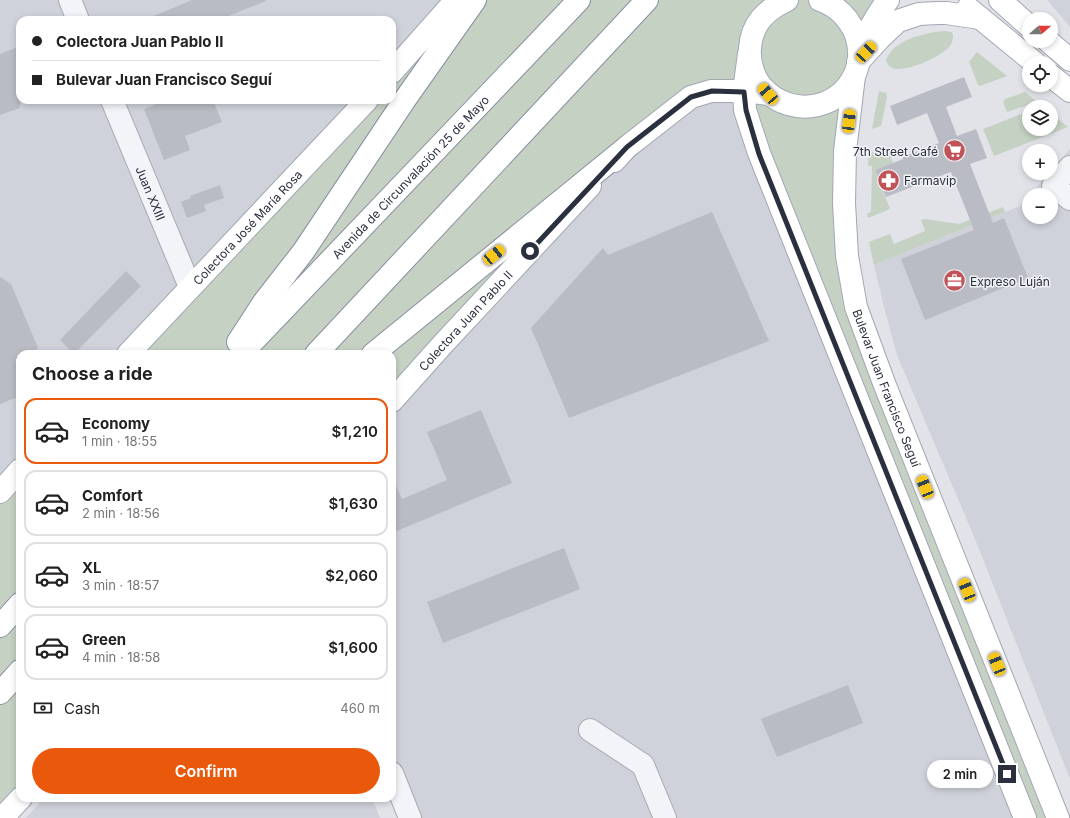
<!DOCTYPE html>
<meta charset="utf-8">
<style>
body{margin:0;font-family:Inter,sans-serif;background:#f6f6f6;color:#222;height:100vh;display:flex;flex-direction:column;font-size:15px;white-space:nowrap}
*{box-sizing:border-box;margin:0}
p{font-size:13px;color:#767676}
.icon{flex:none;width:22px;height:22px;fill:none;stroke:currentColor;stroke-width:2;stroke-linecap:round;stroke-linejoin:round}
.map{position:relative;flex:1;overflow:hidden}
.details{position:absolute;left:16px;top:350px;width:380px;height:452px;display:flex;flex-direction:column;background:#fff;border-radius:12px;box-shadow:0 2px 6px #0003}
.details>*{flex:none}
.top-card{position:absolute;left:16px;top:16px;width:380px;height:88px;border-radius:12px;box-shadow:0 2px 6px #0003;display:grid;align-content:center;height:88px;padding:0 16px;background:#fff}
.needle{width:26px;rotate:70deg}
.tools{position:absolute;left:1022px;top:12px;display:grid;gap:8px}
.tools a{display:grid;place-items:center;width:36px;height:36px;border-radius:50%;background:#fff;box-shadow:0 2px 6px #0003;font-size:20px}
.end{position:absolute;width:18px;height:18px;margin:-9px;border:5px solid #2b303e;background:#fff;box-shadow:0 0 0 2px #fff}
.from{border-radius:50%}
.bubble{position:absolute;height:28px;border-radius:14px;background:#fff;box-shadow:0 2px 6px #0003;font-size:13px;font-weight:600;line-height:28px;text-align:center}
.car{position:absolute;width:12px;height:24px;margin:-12px -6px;border-radius:5px;box-shadow:0 0 3px 1px #0007;background:linear-gradient(#f5c518 24%,#345 0 40%,#f5c518 0 76%,#345 0 86%,#f5c518 0)}
.top-card b{display:flex;align-items:center;gap:14px;height:38px;font-size:15px}
.top-card b+b{border-top:1px solid #e0e0e0}
.top-card i{width:10px;height:10px;background:#222}
ul{padding:0;list-style:none}
li{display:flex;align-items:center;gap:12px;height:66px;margin:0 8px 6px;padding:0 8px;border:2px solid #e0e0e0;border-radius:12px}
li div{flex:1}
li b{display:block;font-size:15px}
li em{font-style:normal;font-weight:600}
li.on{border-color:#ea580c}
li>.icon{width:36px;height:36px;stroke-width:1.5}
h2{padding:0 16px;font-size:18px;line-height:48px}
.pay{display:flex;align-items:center;gap:10px;height:44px;padding:0 16px;font-size:15px}
.pay p{margin-inline-start:auto}
.action{display:flex;gap:8px;margin-top:auto;padding:8px 16px}
.action a{flex:1;height:46px;border-radius:24px;background:#ea580c;color:#fff;font-size:16px;font-weight:600;line-height:46px;text-align:center}
.map>svg:first-child{display:block}
.built{fill:#cfd2da}
.green{fill:#c5d1c3}
.building{fill:#b9bcc4}
.lines{fill:none;stroke-linecap:round;stroke-linejoin:round}
.minor-casing{stroke:#a7aab2;stroke-width:24}
.major-casing{stroke:#a2a7b3;stroke-width:24}
.highway-casing{stroke:#8a8f9d;stroke-width:24}
.minor{stroke:#f3f4f7;stroke-width:22}
.major{stroke:#fff;stroke-width:22}
.highway{stroke:#fff;stroke-width:22}
.route{stroke:#2b303e;stroke-width:5}
.labels{text-anchor:middle;dominant-baseline:central;stroke-width:3;stroke-linejoin:round;paint-order:stroke}
.poi-label{font-size:12px;fill:#2b303e;stroke:#f0f2f6;text-anchor:start}
.street-label{font-size:12px;fill:#2b303e;stroke:#f0f2f6}
</style>
<div class="map">
<svg width="1070" height="818" viewBox="0 0 1070 818">
<rect width="100%" height="100%" fill="#e1e3e8"/>
<g class="built">
<path d="M 0,0 L 456,0 L 392,72 L 392,20 L 20,20 L 20,100 L 367,100 L 128,354 L 20,354 L 20,470 L 0,492 Z"/>
<path d="M 1047,0 L 1070,0 L 1070,27 L 1048,1 Z"/>
<path d="M 744,91 L 1025,818 L 410,818 L 392,773 L 392,401 L 627,147 L 691,97 Z"/>
<path d="M 1070,149 L 1070,779 L 975,539 L 897,355 L 884,307 L 874,265 L 1020,206 L 1029,196 L 1029,217 L 1051,217 L 1051,195 L 1030,195 L 1049,173 L 1051,173 L 1051,171 Z"/>
<path d="M 44,798 L 372,798 L 380,818 L 26,818 Z"/>
</g>
<g class="green">
<path d="M 456,0 L 888,0 L 859,51 L 847,256 L 1058,818 L 1025,818 L 744,92 L 711,91 L 627,147 L 392,401 L 392,354 L 128,354 L 367,100 L 392,100 L 392,72 Z"/>
<path d="M 945,31 L 951,32 L 953,34 C 953,38 953,42 950,46 C 941,57 906,73 892,68 C 889,66 888,64 886,61 C 892,40 926,32 945,31 Z"/>
<path d="M 977,52 L 1007,76 L 980,86 L 978,85 L 969,62 Z"/>
<path d="M 879,91 L 886,93 L 887,97 L 881,126 L 872,129 Z"/>
<path d="M 1025,92 L 1037,102 L 1007,112 L 1003,102 L 1005,99 Z"/>
<path d="M 1029,111 L 1029,129 L 1051,129 L 1051,113 L 1068,127 L 994,156 L 983,129 Z"/>
<path d="M 885,147 L 888,149 L 893,163 L 875,170 L 890,209 L 868,218 L 867,214 L 871,212 L 872,166 L 868,166 L 869,154 Z"/>
<path d="M 1003,207 L 1005,212 L 874,265 L 869,242 L 890,234 L 894,244 L 925,231 L 921,220 L 925,219 L 959,224 Z"/>
<path d="M 20,470 L 20,798 L 0,818 L 0,492 Z"/>
</g>
<g class="building">
<path d="M 192,0 L 266,0 L 266,1 L 218,20 L 144,20 Z"/>
<path d="M 20,46 L 20,108 L 0,115 L 0,54 Z"/>
<path d="M 964,77 L 972,97 L 946,107 L 957,136 L 976,129 L 987,158 L 970,164 L 993,223 L 1004,218 L 1028,278 L 925,320 L 901,259 L 974,230 L 951,172 L 886,197 L 875,170 L 903,159 L 903,157 L 939,143 L 927,113 L 897,125 L 890,106 Z"/>
<path d="M 166,100 L 213,100 L 222,122 L 185,136 L 190,150 L 164,160 L 144,109 Z"/>
<path d="M 220,185 L 224,198 L 204,205 L 206,211 L 187,218 L 181,202 L 191,198 L 190,196 Z"/>
<path d="M 712,212 L 769,341 L 569,418 L 531,328 L 603,248 L 608,255 Z"/>
<path d="M 126,271 L 141,286 L 74,354 L 60,340 Z"/>
<path d="M 0,277 L 11,284 L 38,348 L 31,354 L 20,354 L 20,396 L 0,404 Z"/>
<path d="M 481,410 L 512,483 L 392,533 L 392,476 L 402,499 L 447,480 L 427,432 Z"/>
<path d="M 564,548 L 580,589 L 443,643 L 427,602 Z"/>
<path d="M 848,685 L 863,723 L 777,757 L 761,719 Z"/>
</g>
<g class="lines">
<defs>
<g id="minor">
<path d="M 70,0 L 78,20"/>
<path id="s1" d="M 112,100 L 190,287"/>
<path d="M 1070,167 L 1053,186 L 1070,199"/>
<path d="M 590,730 L 643,765 L 665,818"/>
<path d="M 392,773 L 410,818"/>
</g>
<g id="major">
<path d="M 787,0 C 766,10 752,23 750,48 C 749,61 753,77 762,87 C 792,121 847,109 858,65 C 860,55 859,44 856,35 C 849,18 837,6 820,0"/>
<path d="M 1000,0 L 1029,26"/>
<path d="M 968,8 L 1035,63"/>
<path d="M 1048,41 L 1070,60"/>
<path d="M 860,50 C 867,32 876,16 888,0"/>
<path d="M 749,54 L 744,91 L 745,110 L 759,153 L 1025,818"/>
<path d="M 858,62 L 880,38 L 898,21 L 919,14 L 938,13 L 946,13 L 980,18"/>
<path d="M 392,72 L 456,0"/>
<path id="s2" d="M 854,76 L 845,151 L 844,203 L 847,256 L 856,307 L 884,383 L 1058,818"/>
<path d="M 1051,76 L 1070,91"/>
<path d="M 614,161 L 627,147 L 691,97 L 711,91 L 744,91 L 768,94"/>
<path id="s3" d="M 128,354 C 207,269 288,185 367,100"/>
<path id="s4" d="M 392,401 L 443,344 L 590,186"/>
<path d="M 0,492 L 20,470"/>
<path d="M 2,818 L 21,798"/>
</g>
<g id="highway">
<path d="M 238,342 L 264,302 L 303,252 L 406,98 L 475,0"/>
<path id="s5" d="M 241,354 L 579,0"/>
<path d="M 316,354 L 647,0"/>
<path d="M 373,354 L 627,147"/>
<path d="M 0,626 L 20,604"/>
<path d="M 0,693 L 20,671"/>
</g>
</defs>
<use href="#minor" class="minor-casing"/>
<use href="#major" class="major-casing"/>
<use href="#highway" class="highway-casing"/>
<use href="#minor" class="minor"/>
<use href="#major" class="major"/>
<use href="#highway" class="highway"/>
</g>
<g class="lines">
<path class="route" d="M 530,251 L 627,147 L 691,97 L 712,91 L 744,92 L 746,110 L 759,154 L 1007,774"/>
</g>
<defs>
<symbol id="supermarket-disc" viewBox="-11 -11 22 22"><circle r="9.5" fill="#c05357" stroke="#f0f2f6"/><path d="M-6-5.5h2.5l.6 2H6L4.5 2H-2.5L-4.4-4H-6ZM-1.5 3.2a1.3 1.3 0 1 0 .1 0ZM3 3.2a1.3 1.3 0 1 0 .1 0Z" fill="#fff"/></symbol>
<symbol id="pharmacy-disc" viewBox="-11 -11 22 22"><circle r="9.5" fill="#c05357" stroke="#f0f2f6"/><path d="M-2-6h4v4h4v4h-4v4h-4v-4h-4v-4h4Z" fill="#fff"/></symbol>
<symbol id="office-disc" viewBox="-11 -11 22 22"><circle r="9.5" fill="#c05357" stroke="#f0f2f6"/><path d="M-6-3h4V-5.5h4V-3h4V5H-6ZM-1-4.5V-3h2v-1.5ZM-6 0V1H6V0Z" fill="#fff"/></symbol>
</defs>
<g fill-rule="evenodd">
<use href="#supermarket-disc" x="942" y="138" width="25" height="25"/>
<use href="#pharmacy-disc" x="876" y="168" width="25" height="25"/>
<use href="#office-disc" x="942" y="268" width="25" height="25"/>
</g>
<g class="labels">
<g class="poi-label">
<text x="938" y="151" text-anchor="end">7th Street Café</text>
<text x="904" y="180">Farmavip</text>
<text x="970" y="281">Expreso Luján</text>
</g>
<g class="street-label">
<text stroke="none"><textPath href="#s5" startOffset="245">Avenida de Circunvalación 25 de Mayo</textPath></text>
<text stroke="none"><textPath href="#s1" startOffset="101">Juan XXIII</textPath></text>
<text stroke="none"><textPath href="#s3" startOffset="174">Colectora José María Rosa</textPath></text>
<text stroke="none"><textPath href="#s4" startOffset="109">Colectora Juan Pablo II</textPath></text>
<text stroke="none"><textPath href="#s2" startOffset="319">Bulevar Juan Francisco Seguí</textPath></text>
</g>
</g>
</svg>
<div class="tools">
<a><svg class="needle" viewBox="-14 -14 28 28"><path d="M0-13l5 13h-10z" fill="#e53935"/><path d="M0 13l5-13h-10z" fill="#767676"/></svg></a>
<a><svg class="icon" aria-label="locate" viewBox="0 0 24 24"><circle cx="12" cy="12" r="6"/><path d="M12 2v4M12 18v4M2 12h4M18 12h4"/></svg></a>
<a><svg class="icon" aria-label="layers" viewBox="0 0 24 24"><path d="M12 4l9 5-9 5-9-5zM3 14l9 5 9-5"/></svg></a>
<a>+</a>
<a>−</a>
</div>
<i class="end from" style="left:530px;top:251px"></i>
<i class="end" style="left:1007px;top:774px"></i>
<div class="bubble" style="left:927px;top:760px;width:66px">2 min</div>
<i class="car" style="left:866px;top:52px;rotate:43deg"></i>
<i class="car" style="left:768px;top:94px;rotate:319deg"></i>
<i class="car" style="left:849px;top:121px;rotate:7deg"></i>
<i class="car" style="left:494px;top:255px;rotate:51deg"></i>
<i class="car" style="left:925px;top:487px;rotate:338deg"></i>
<i class="car" style="left:967px;top:590px;rotate:338deg"></i>
<i class="car" style="left:997px;top:664px;rotate:338deg"></i>
<div class="top-card">
<b><i class="from"></i>Colectora Juan Pablo II</b>
<b><i></i>Bulevar Juan Francisco Seguí</b>
</div>
<section class="details">
<h2>Choose a ride</h2>
<ul>
<li class="on"><svg class="icon" aria-label="car" viewBox="0 0 24 24"><path d="M5 17H2v-5l4-1 3-4h7l3 4 3 1v5h-3M9 17h6M6 11h13"/><circle cx="7" cy="17" r="2"/><circle cx="17" cy="17" r="2"/></svg><div><b>Economy</b><p>1 min · 18:55</p></div><em>$1,210</em></li>
<li><svg class="icon" aria-label="car" viewBox="0 0 24 24"><path d="M5 17H2v-5l4-1 3-4h7l3 4 3 1v5h-3M9 17h6M6 11h13"/><circle cx="7" cy="17" r="2"/><circle cx="17" cy="17" r="2"/></svg><div><b>Comfort</b><p>2 min · 18:56</p></div><em>$1,630</em></li>
<li><svg class="icon" aria-label="car" viewBox="0 0 24 24"><path d="M5 17H2v-5l4-1 3-4h7l3 4 3 1v5h-3M9 17h6M6 11h13"/><circle cx="7" cy="17" r="2"/><circle cx="17" cy="17" r="2"/></svg><div><b>XL</b><p>3 min · 18:57</p></div><em>$2,060</em></li>
<li><svg class="icon" aria-label="car" viewBox="0 0 24 24"><path d="M5 17H2v-5l4-1 3-4h7l3 4 3 1v5h-3M9 17h6M6 11h13"/><circle cx="7" cy="17" r="2"/><circle cx="17" cy="17" r="2"/></svg><div><b>Green</b><p>4 min · 18:58</p></div><em>$1,600</em></li>
</ul>
<div class="pay"><svg class="icon" aria-label="cash" viewBox="0 0 24 24"><path d="M3 7h18v10H3z"/><circle cx="12" cy="12" r="2"/></svg>Cash<p>460 m</p></div>
<div class="action"><a>Confirm</a></div>
</section>
</div>
